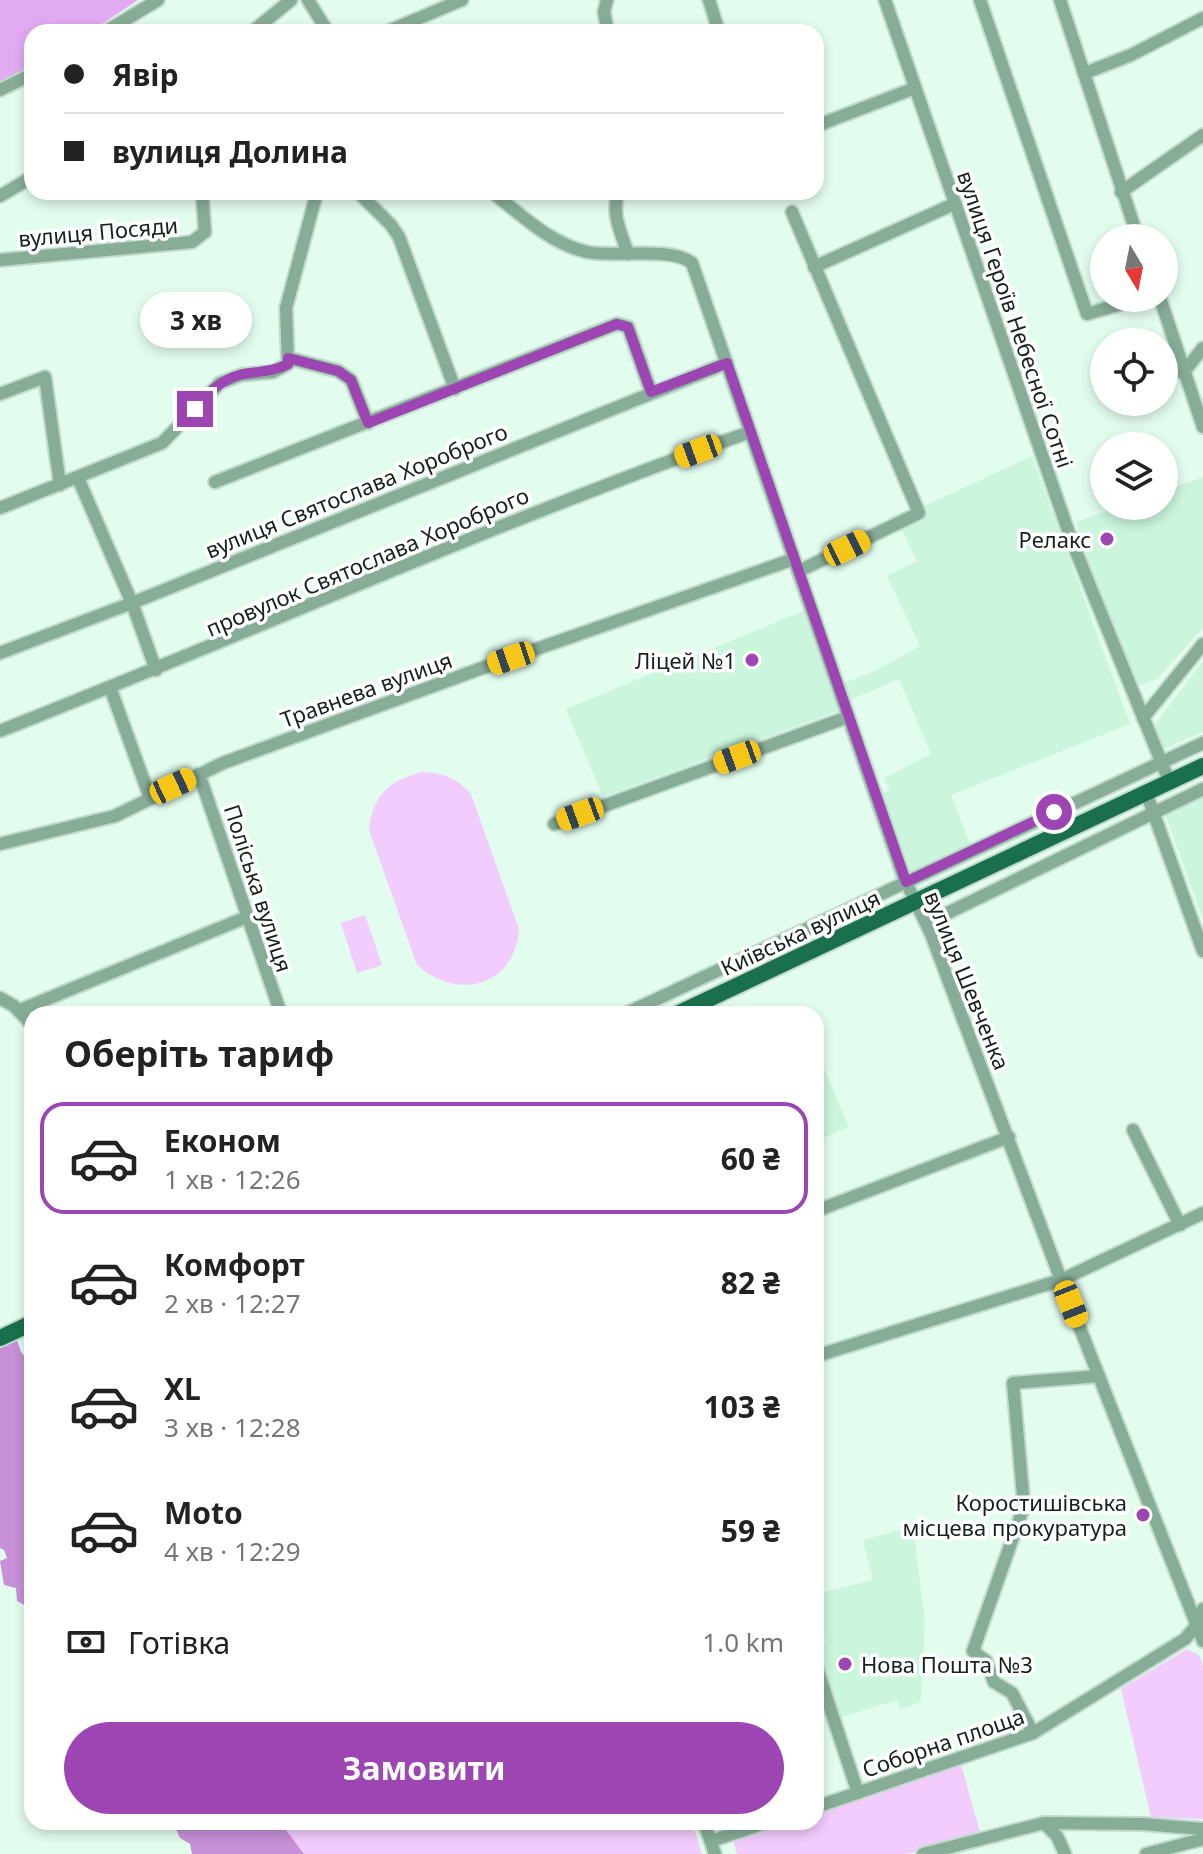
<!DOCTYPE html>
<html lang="uk">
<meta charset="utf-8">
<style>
body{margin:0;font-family:"Noto Sans",sans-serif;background:#f6f6f6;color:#222;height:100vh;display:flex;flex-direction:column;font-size:30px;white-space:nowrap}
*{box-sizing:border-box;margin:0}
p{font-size:26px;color:#767676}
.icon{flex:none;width:44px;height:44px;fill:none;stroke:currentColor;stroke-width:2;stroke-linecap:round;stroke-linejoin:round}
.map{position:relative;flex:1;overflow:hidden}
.sheet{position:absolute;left:24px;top:1006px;width:800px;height:824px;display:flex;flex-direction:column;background:#fff;border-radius:24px;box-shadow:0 4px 12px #0003}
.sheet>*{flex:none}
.guide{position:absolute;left:24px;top:24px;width:800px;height:176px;border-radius:24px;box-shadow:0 4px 12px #0003;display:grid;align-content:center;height:176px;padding:0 40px;background:#fff}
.needle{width:52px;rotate:170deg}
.tools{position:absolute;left:1090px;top:224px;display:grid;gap:16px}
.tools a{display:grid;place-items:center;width:88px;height:88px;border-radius:50%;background:#fff;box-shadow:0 4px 12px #0003;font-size:40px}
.end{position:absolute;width:36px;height:36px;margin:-18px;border:10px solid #9c45b3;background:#fff;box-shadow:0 0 0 4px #fff}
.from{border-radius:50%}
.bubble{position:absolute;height:56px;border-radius:28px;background:#fff;box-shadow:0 4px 12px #0003;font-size:26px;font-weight:700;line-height:56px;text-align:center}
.car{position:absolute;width:24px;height:48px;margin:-24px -12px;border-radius:10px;box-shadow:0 0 6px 2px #0007;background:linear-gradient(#f5c518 24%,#345 0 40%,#f5c518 0 76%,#345 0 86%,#f5c518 0)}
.guide b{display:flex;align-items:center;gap:28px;height:76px;font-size:30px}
.guide b+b{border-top:2px solid #e0e0e0}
.guide i{width:20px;height:20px;background:#222}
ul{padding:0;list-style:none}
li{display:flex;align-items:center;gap:24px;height:112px;margin:0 16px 12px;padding:0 24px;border:4px solid transparent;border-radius:24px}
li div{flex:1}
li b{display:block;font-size:30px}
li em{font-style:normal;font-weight:700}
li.active{border-color:#9c45b3}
li>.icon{width:72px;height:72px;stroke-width:1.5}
h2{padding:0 40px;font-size:36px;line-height:96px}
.pay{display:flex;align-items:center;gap:20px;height:88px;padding:0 40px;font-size:30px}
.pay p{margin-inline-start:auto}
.action{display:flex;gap:16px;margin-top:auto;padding:16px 40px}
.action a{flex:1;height:92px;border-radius:48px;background:#9c45b3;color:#fff;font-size:32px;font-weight:700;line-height:92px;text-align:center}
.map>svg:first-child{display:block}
.built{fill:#cbf5dd}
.green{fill:#f2ccfd}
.forest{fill:#e2aaf2}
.water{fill:#c890d7}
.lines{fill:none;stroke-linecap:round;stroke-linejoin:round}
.minor-casing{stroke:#c1dacc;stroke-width:16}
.major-casing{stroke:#c1dacc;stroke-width:20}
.minor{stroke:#87ad98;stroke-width:12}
.major{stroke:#1a704c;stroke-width:16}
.route{stroke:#9c45b3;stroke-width:10}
.poi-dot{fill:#9c45b3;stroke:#fff;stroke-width:3}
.labels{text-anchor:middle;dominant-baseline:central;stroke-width:7;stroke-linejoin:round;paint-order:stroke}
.street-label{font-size:22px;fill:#16231c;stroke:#fff}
.poi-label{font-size:22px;fill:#16231c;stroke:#fff;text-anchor:end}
</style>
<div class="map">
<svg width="1203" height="1854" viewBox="0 0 1203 1854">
<rect width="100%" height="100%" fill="#e2fdee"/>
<g class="built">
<path d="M 1032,456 L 1130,724 L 951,795 L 972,849 L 908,876 L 879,796 L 890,790 L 884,778 L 931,754 L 899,679 L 850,700 L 844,683 L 875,671 L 920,646 L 887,576 L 917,561 L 902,530 L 923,521 L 920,508 Z"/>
<path d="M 1203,477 L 1203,628 L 1157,679 L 1135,687 L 1074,531 L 1079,529 L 1076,522 L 1122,506 L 1164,506 L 1164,491 Z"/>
<path d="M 803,611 L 838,711 L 603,797 L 566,709 Z"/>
<path d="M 1203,661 L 1203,732 L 1164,749 L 1154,726 L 1156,723 Z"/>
<path d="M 1203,798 L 1203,920 L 1166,816 Z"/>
<path d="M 816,1050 L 849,1127 L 816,1141 Z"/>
<path d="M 913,1527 L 925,1623 L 921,1702 L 900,1709 L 897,1700 L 839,1718 L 817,1653 L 819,1645 L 826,1643 L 816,1607 L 816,1594 L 873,1580 L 863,1540 Z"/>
</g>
<g class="green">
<path d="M 422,772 C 444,773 456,778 471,794 L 519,929 C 515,987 457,1001 417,965 L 369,830 C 373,795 388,781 422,772 Z"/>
<path d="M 365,915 L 382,965 L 357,973 L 341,923 Z"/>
<path d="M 1187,1649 L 1200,1656 L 1203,1667 L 1203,1819 L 1151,1817 L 1121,1689 Z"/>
<path d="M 960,1761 L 981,1836 L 906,1854 L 737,1854 L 733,1840 L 785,1822 L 816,1822 L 816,1811 Z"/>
<path d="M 280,1822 L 692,1822 L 702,1854 L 304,1854 Z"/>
</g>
<path class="forest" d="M 0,0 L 138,0 L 90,32 L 32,32 L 32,70 L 0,89 Z"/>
<g class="water">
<path d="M 0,1327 L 17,1340 L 21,1352 L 32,1365 L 32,1609 L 17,1601 L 16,1588 L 4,1585 L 0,1561 L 7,1558 L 4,1550 L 0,1548 Z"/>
<path d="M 166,1822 L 280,1822 L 304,1854 L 192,1854 L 190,1844 L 180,1838 L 174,1825 Z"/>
</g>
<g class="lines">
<defs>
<g id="minor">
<path d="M 308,0 L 328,32"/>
<path d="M 607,0 L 604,12 L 608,32"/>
<path d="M 709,0 L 719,32"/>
<path d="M 885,0 L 1071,539 L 1169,781"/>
<path d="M 980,0 L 1087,314 L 1142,298"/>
<path d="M 1060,0 L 1138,238"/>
<path d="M 105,32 L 158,0"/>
<path d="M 252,32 L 291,0"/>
<path d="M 386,32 L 462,0"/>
<path d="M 1085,73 L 1131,55 L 1203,18"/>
<path d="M 0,90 L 32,74"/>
<path d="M 816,126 L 915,88"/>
<path d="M 358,192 L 391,225 L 399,237 L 455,389"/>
<path d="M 492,192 C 520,214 551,244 587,252 C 614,258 671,246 692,263 L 904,878 L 931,934 L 1061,1280 L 1203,1641"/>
<path d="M 619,192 C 610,212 622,235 628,254"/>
<path d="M 1121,192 L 1203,135"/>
<path d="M 0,196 L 32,177"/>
<path d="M 792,212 L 919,513 L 799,571"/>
<path d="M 0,260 L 192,242 L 205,232 L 202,192"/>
<path d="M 814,267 L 954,204"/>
<path d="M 1160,298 L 1203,427"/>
<path d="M 288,358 L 338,371 L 351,380 L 368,423"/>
<path d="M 1183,373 L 1203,348"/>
<path d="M 0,394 L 45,377 L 60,485"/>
<path d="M 78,478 L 132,603 L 156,670"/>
<path d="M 215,482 L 617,324 L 628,327 L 651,392"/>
<path d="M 0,508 L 162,443 L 220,383 L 241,375 L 273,372 L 288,364 L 286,308 L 317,192"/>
<path d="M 0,653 L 132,603 L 727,363"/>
<path d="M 110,687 L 150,798"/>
<path d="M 1143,718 L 1203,644"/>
<path d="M 0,731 C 251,632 496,522 750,432"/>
<path d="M 199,774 L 281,1014"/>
<path d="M 1146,792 L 1203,951"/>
<path d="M 554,824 L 848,717"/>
<path d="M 0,844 L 115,816 L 223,763 L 485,667 L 794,559"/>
<path d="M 927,923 L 1203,789"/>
<path d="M 0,998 L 14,1006 L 32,1025"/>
<path d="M 20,1010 L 247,917"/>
<path d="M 625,1014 L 1203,743"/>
<path d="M 1133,1130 L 1180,1225"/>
<path d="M 816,1211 L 1009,1137"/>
<path d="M 816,1356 L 1061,1280 L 1203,1213"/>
<path d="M 816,1665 L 858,1793"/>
<path d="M 1033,1733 L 1012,1693 L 994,1682 L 986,1661 L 973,1651 L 1024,1506 L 1013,1383 L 1099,1376"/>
<path d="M 816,1807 L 1033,1733 L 1185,1639 L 1197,1625 L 1203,1609"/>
<path d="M 704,1822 L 715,1854"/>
<path d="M 1044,1823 L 1057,1836 L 1065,1854"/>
<path d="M 711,1841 L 768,1822"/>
<path d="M 923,1854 L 1044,1823 L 1142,1824 L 1203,1829"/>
<path d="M 1146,1854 L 1203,1839"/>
</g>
<g id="major">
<path d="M 677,1014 L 1203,766"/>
<path d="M 0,1338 L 32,1323"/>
</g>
</defs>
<use href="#minor" class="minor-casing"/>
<use href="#major" class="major-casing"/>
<use href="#minor" class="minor"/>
<use href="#major" class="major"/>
</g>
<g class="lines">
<path class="route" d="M 195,409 C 208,392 222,379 243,374 C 260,371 273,372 288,364 L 288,358 L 338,371 L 351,380 L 368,423 L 617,324 L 628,327 L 651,392 L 727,363 L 906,882 L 1054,812"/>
</g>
<g class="poi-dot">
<circle cx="1107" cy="539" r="8"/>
<circle cx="752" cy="660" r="8"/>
<circle cx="1143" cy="1515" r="8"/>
<circle cx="845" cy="1664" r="8"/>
</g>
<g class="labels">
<g class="street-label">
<text transform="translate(98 231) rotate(-5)">вулиця Посяди</text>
<text transform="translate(1016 319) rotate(71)">вулиця Героїв Небесної Сотні</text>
<text transform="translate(356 490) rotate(-22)">вулиця Святослава Хороброго</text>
<text transform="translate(367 561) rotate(-23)">провулок Святослава Хороброго</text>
<text transform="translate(366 689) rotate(-20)">Травнева вулиця</text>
<text transform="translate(259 888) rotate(72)">Поліська вулиця</text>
<text transform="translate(800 932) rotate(-25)">Київська вулиця</text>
<text transform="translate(968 980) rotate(68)">вулиця Шевченка</text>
<text transform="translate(943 1742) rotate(-19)">Соборна площа</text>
</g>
<g class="poi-label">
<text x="1091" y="539">Релакс</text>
<text x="736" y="660">Ліцей №1</text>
<text x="1127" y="1502">Коростишівська<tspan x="1127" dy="25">місцева прокуратура</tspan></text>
<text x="861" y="1664" text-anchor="start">Нова Пошта №3</text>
</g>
</g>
</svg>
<div class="tools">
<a><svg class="needle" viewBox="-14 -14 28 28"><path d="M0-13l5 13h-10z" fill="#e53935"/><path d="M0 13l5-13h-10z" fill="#767676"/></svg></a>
<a><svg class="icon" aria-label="locate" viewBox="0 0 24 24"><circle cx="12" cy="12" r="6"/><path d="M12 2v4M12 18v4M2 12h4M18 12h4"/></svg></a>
<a><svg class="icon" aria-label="layers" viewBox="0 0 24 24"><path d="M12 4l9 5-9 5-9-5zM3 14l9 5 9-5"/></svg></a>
</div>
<i class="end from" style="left:1054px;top:812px"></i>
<i class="end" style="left:195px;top:409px"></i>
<div class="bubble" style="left:140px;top:292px;width:112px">3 хв</div>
<i class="car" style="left:698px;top:451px;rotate:250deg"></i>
<i class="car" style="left:847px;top:548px;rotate:64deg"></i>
<i class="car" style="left:511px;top:658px;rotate:251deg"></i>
<i class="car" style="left:737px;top:757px;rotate:250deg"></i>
<i class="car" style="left:173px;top:786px;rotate:65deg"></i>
<i class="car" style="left:580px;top:814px;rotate:250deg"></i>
<i class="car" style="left:1071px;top:1304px;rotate:158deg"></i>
<div class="guide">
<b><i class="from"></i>Явір</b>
<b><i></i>вулиця Долина</b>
</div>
<section class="sheet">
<h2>Оберіть тариф</h2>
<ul>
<li class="active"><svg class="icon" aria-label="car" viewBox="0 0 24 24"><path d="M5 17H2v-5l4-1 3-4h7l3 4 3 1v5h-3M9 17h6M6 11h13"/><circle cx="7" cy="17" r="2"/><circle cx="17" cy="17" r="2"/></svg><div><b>Економ</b><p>1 хв · 12:26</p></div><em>60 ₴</em></li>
<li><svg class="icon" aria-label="car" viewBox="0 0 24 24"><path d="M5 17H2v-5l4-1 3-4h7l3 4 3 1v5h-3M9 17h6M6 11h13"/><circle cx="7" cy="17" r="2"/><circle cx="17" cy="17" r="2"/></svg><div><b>Комфорт</b><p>2 хв · 12:27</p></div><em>82 ₴</em></li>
<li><svg class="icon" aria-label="car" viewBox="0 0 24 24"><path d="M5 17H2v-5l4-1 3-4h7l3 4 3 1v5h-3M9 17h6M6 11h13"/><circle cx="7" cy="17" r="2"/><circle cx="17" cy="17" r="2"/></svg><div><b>XL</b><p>3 хв · 12:28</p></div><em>103 ₴</em></li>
<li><svg class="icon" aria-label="car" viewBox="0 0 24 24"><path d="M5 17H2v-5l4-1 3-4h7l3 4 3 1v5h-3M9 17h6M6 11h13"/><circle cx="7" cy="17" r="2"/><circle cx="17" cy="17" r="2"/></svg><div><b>Moto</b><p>4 хв · 12:29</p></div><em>59 ₴</em></li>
</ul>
<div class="pay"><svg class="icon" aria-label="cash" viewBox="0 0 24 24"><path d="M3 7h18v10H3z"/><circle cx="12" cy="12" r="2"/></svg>Готівка<p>1.0 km</p></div>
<div class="action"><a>Замовити</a></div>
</section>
</div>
